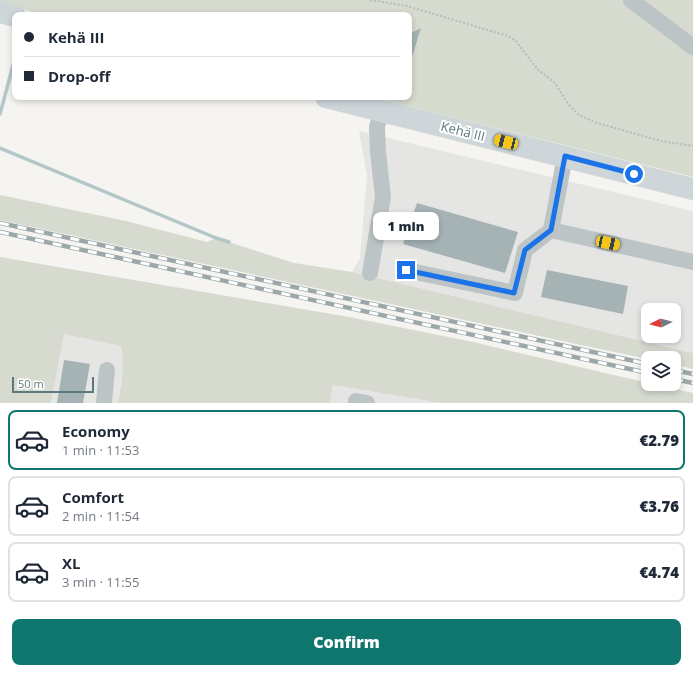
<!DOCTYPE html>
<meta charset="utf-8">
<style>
body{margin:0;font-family:"Open Sans",sans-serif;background:#f6f6f7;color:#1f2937;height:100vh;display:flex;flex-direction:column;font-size:15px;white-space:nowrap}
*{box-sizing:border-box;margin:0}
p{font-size:13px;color:#747a83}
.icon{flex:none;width:22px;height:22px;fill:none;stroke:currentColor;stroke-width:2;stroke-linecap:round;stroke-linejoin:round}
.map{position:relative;height:403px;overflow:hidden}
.side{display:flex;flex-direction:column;background:#fff;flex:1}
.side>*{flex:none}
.guide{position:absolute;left:12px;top:12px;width:400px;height:88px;border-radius:8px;box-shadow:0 2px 6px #0003;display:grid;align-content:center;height:88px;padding:0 12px;background:#fff}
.needle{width:26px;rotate:264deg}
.fabs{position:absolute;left:641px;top:303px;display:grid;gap:8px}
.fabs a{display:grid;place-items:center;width:40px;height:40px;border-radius:8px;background:#fff;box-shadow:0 2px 6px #0003;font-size:20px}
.scale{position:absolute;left:12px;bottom:10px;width:82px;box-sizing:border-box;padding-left:4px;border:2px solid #5d787e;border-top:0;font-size:11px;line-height:14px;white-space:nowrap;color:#5d787e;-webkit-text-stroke:3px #fff;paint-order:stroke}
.end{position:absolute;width:18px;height:18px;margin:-9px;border:5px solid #1a73e8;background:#fff;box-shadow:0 0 0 2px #fff}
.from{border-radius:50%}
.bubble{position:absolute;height:28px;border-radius:8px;background:#fff;box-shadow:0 2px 6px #0003;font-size:13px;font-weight:800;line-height:28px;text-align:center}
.car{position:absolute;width:12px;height:24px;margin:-12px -6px;border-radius:5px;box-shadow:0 0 3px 1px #0007;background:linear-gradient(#f5c518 24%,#345 0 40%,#f5c518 0 76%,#345 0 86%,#f5c518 0)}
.guide b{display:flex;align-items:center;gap:14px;height:38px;font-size:15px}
.guide b+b{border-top:1px solid #e0e1e3}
.guide i{width:10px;height:10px;background:#1f2937}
ul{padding:7px 0 0;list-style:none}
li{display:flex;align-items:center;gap:12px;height:60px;margin:0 8px 6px;padding:0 4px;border:2px solid #e0e1e3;border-radius:8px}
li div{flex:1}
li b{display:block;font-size:15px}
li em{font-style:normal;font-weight:800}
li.on{border-color:#0f766e}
li>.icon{width:36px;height:36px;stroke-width:1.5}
.button{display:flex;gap:8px;margin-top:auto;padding:8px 12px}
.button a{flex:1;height:46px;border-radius:8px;background:#0f766e;color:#fff;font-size:16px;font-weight:800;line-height:46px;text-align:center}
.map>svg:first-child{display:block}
.built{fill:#e5e6e4;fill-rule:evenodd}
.green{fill:#d6dacf}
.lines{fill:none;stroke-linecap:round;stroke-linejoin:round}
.stream{stroke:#b4c7c8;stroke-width:3.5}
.building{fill:#a5b3b5}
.path{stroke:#b7bcbd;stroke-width:2;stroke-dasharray:2 2;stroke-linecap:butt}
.minor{stroke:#bdc4c6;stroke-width:16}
.highway{stroke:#ced6d9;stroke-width:22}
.rail-casing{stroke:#9ca7aa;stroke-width:4.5}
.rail{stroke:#fff;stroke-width:3;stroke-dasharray:9;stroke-linecap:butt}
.route{stroke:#1a73e8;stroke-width:5}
.labels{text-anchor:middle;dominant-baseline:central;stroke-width:4;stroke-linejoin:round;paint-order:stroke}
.street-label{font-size:13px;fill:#5d787e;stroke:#fff}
</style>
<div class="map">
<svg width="693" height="403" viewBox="0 0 693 403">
<rect width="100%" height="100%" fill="#f5f4f0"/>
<g class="built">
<path d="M 359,131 L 693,211 L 693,353 L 352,272 L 360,258 L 367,176 ZM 648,310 L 674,310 L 674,336 L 648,336 Z"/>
<path d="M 64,334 L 121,346 L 123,367 L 118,403 L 51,403 Z"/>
<path d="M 333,385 L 441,403 L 330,403 Z"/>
</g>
<g class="green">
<path d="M 0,0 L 693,0 L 693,177 L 372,97 L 409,97 L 409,15 L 43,15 L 0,3 Z"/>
<path d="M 0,195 L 126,221 L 207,242 L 216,238 L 294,263 L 352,272 L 693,353 L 693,369 L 674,364 L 674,358 L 648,359 L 576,344 L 0,220 Z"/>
<path d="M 0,257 L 349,317 L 473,342 L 648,383 L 648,384 L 653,384 L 693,393 L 693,403 L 441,403 L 333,385 L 330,403 L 118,403 C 121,384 125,365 121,346 L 64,334 L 51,403 L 0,403 Z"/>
</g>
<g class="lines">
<g class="stream">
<path d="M 0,114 L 15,58"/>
<path d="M 0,148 L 216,238 L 229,242"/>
</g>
</g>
<g class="building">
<path d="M 421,28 L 411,60 L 409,60 L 409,34 Z"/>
<path d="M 417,203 L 518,232 L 505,273 L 403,244 Z"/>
<path d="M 547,270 L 628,286 L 623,314 L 541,297 Z"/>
<path d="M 64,360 L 90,364 L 83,403 L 57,403 Z"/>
</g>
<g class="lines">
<path class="path" d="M 370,0 L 407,6 L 508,36 L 516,41 L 537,69 L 554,82 L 569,105 L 579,115 L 597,123 L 661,141 L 693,146"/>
<g class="minor">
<path d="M 631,0 L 693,47"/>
<path d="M 551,230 L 693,262"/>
<path d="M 551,230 L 565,156"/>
<path d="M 406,270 L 515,293 L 525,250 L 551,230"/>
<path d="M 370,273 L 383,197 L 378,152 L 377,127 L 381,111"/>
<path d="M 104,403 L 107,370"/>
<path d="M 356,403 L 356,401 L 367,403"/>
</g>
<g class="highway">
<path d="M 0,12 L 15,16"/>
<path d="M 326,97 L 693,189"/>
</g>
<defs>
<g id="rail">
<path d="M 0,223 L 648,364"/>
<path d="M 0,232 L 648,373"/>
<path d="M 674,370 L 693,374"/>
<path d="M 674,379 L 693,383"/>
</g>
</defs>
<use href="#rail" class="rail-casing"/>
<use href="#rail" class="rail"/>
</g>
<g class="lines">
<path class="route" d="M 406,270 L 514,293 L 525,250 L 551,230 L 565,156 L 634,174"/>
</g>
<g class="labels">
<g class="street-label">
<text transform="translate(463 131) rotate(14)">Kehä III</text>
</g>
</g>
</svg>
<div class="fabs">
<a><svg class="needle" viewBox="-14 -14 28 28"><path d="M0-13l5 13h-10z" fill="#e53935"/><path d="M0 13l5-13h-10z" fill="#747a83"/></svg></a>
<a><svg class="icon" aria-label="layers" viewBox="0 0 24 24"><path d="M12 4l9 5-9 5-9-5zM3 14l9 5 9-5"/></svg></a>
</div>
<div class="scale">50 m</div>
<i class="end from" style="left:634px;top:174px"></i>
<i class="end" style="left:406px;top:270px"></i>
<div class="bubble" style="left:373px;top:212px;width:66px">1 min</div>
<i class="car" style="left:506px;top:142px;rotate:284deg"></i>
<i class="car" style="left:608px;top:243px;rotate:102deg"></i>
<div class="guide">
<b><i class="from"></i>Kehä III</b>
<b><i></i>Drop-off</b>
</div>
</div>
<section class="side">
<ul>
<li class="on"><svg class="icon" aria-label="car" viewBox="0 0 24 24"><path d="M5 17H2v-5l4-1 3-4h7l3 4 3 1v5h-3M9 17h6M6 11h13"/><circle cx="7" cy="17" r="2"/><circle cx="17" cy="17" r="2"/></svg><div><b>Economy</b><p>1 min · 11:53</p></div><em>€2.79</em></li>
<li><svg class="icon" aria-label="car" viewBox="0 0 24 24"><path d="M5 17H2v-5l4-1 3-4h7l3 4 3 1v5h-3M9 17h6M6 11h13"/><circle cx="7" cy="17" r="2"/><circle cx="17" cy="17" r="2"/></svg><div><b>Comfort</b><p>2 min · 11:54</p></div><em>€3.76</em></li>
<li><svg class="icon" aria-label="car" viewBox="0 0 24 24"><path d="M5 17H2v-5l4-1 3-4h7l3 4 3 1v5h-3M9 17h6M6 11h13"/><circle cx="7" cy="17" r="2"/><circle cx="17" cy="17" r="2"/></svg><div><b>XL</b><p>3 min · 11:55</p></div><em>€4.74</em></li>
</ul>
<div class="button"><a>Confirm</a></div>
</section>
